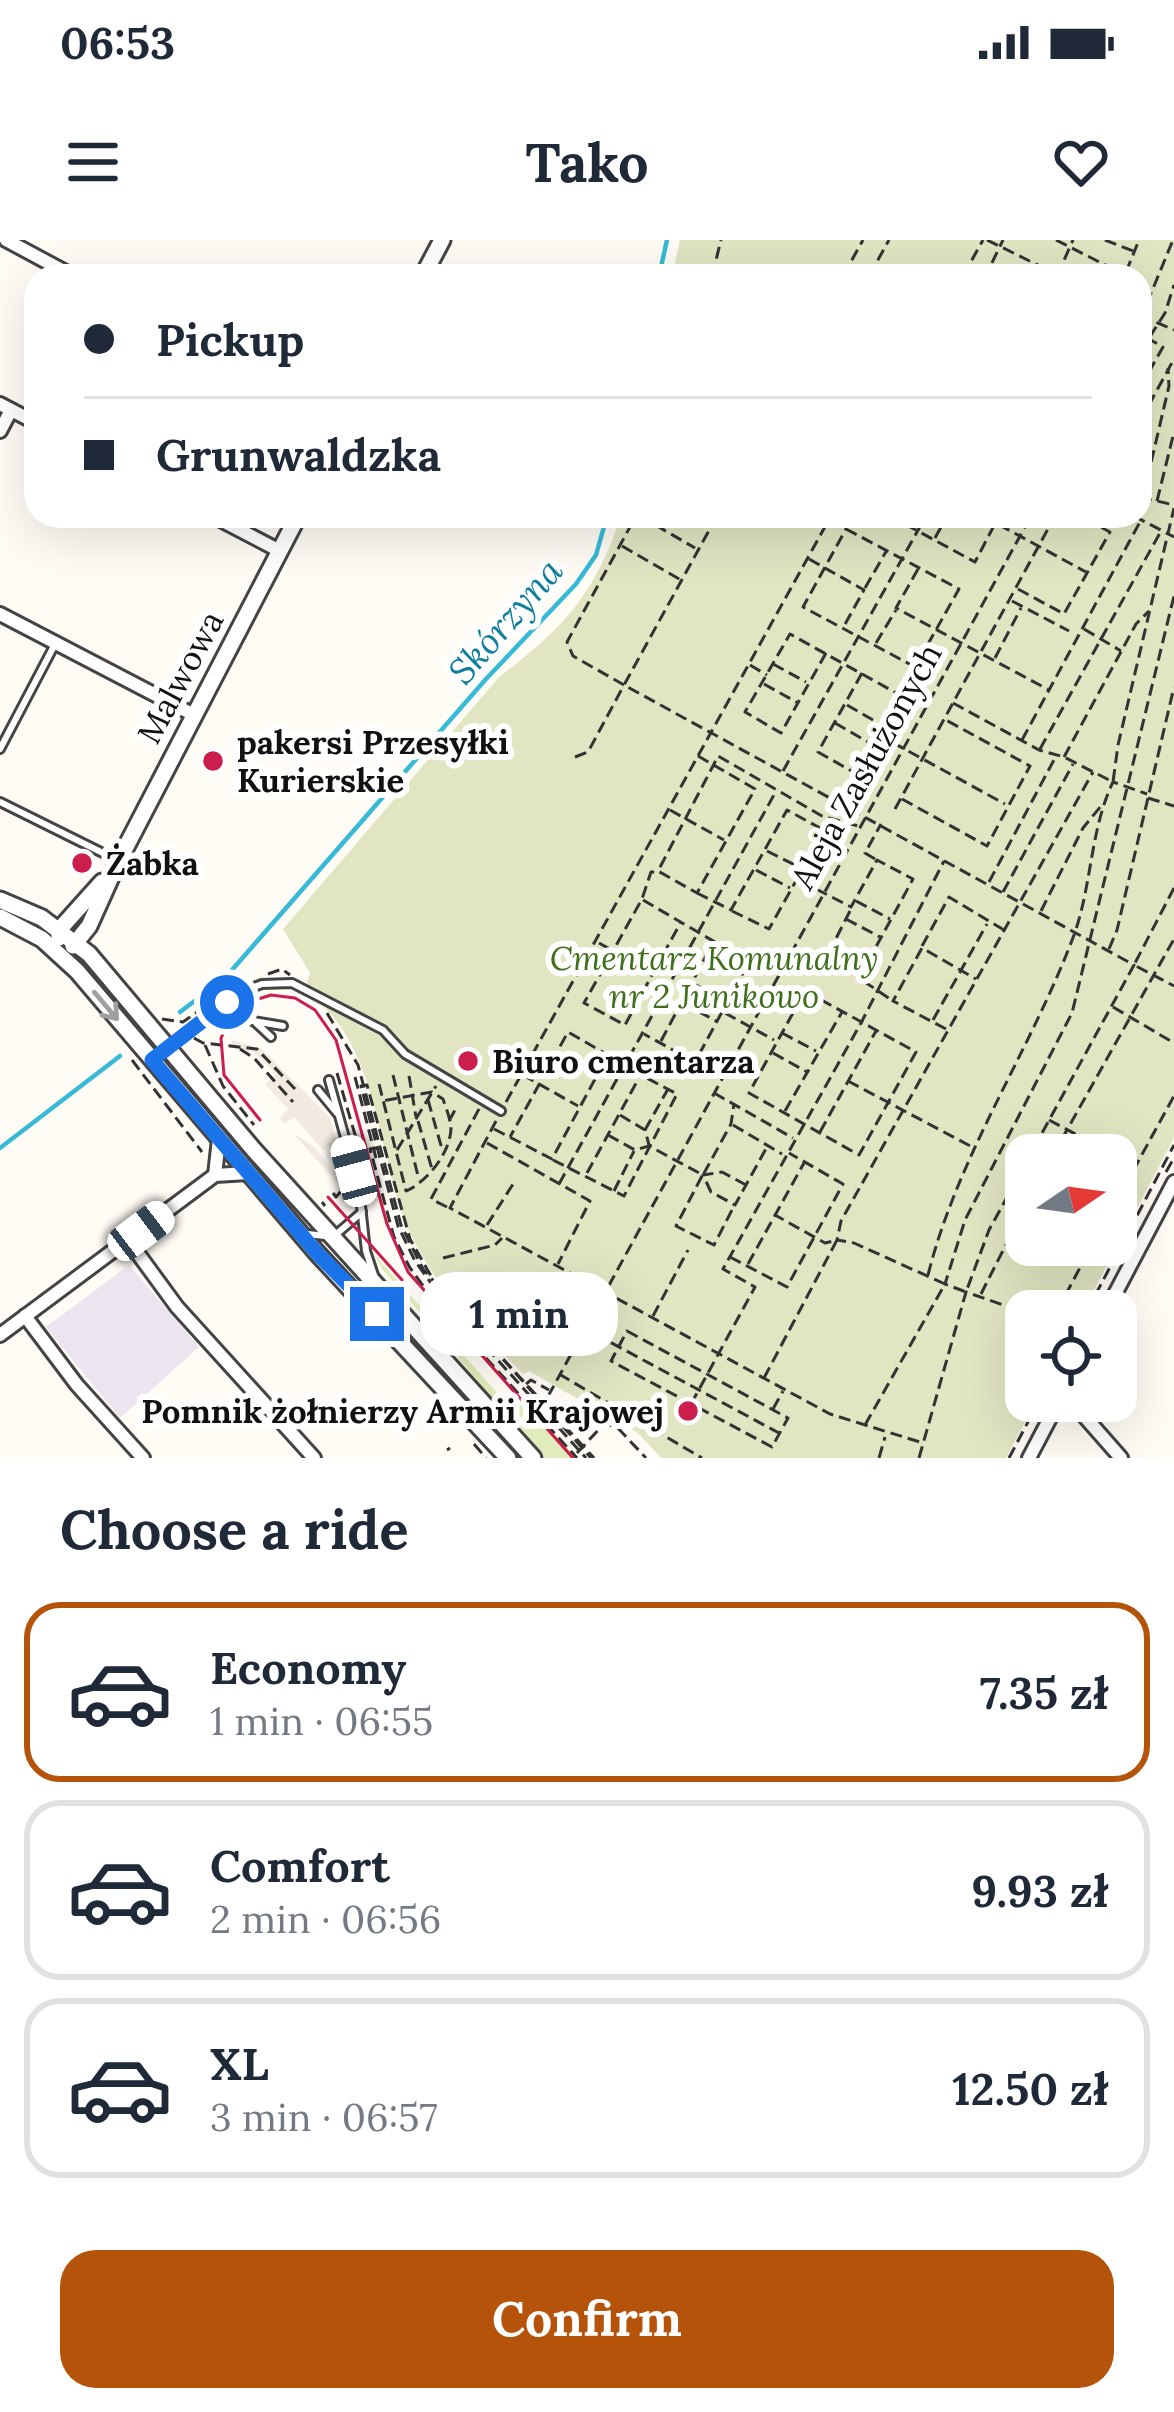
<!DOCTYPE html>
<meta charset="utf-8">
<style>
body{margin:0;font-family:Lora,serif;background:#f2f2f3;color:#1f2937;height:100vh;display:flex;flex-direction:column;font-size:45px;white-space:nowrap}
*{box-sizing:border-box;margin:0}
p{font-size:39px;color:#747a83}
.icon{flex:none;width:66px;height:66px;fill:none;stroke:currentColor;stroke-width:2;stroke-linecap:round;stroke-linejoin:round}
.map{position:relative;height:1218px;overflow:hidden}
.sheet{display:flex;flex-direction:column;background:#fff;flex:1}
.sheet>*{flex:none}
.top-card{position:absolute;left:24px;top:24px;width:1128px;height:264px;border-radius:36px;box-shadow:0 12px 48px #0002;display:grid;align-content:center;height:264px;padding:0 60px;background:#fff}
.needle{width:78px;rotate:77deg}
.buttons{position:absolute;left:1005px;top:894px;display:grid;gap:24px}
.buttons a{display:grid;place-items:center;width:132px;height:132px;border-radius:24px;background:#fff;box-shadow:0 12px 48px #0002;font-size:60px}
.end{position:absolute;width:54px;height:54px;margin:-27px;border:15px solid #1a73e8;background:#fff;box-shadow:0 0 0 6px #fff}
.from{border-radius:50%}
.bubble{position:absolute;height:84px;border-radius:36px;background:#fff;box-shadow:0 12px 48px #0002;font-size:39px;font-weight:700;line-height:84px;text-align:center}
.car{position:absolute;width:36px;height:72px;margin:-36px -18px;border-radius:15px;box-shadow:0 0 9px 3px #0007;background:linear-gradient(#fff 24%,#345 0 40%,#fff 0 76%,#345 0 86%,#fff 0)}
.top-card b{display:flex;align-items:center;gap:42px;height:114px;font-size:45px}
.top-card b+b{border-top:3px solid #e0e1e3}
.top-card i{width:30px;height:30px;background:#1f2937}
ul{padding:0;list-style:none}
li{display:flex;align-items:center;gap:36px;height:180px;margin:0 24px 18px;padding:0 36px;border:6px solid #e0e1e3;border-radius:36px}
li div{flex:1}
li b{display:block;font-size:45px}
li em{font-style:normal;font-weight:700}
li.on{border-color:#b45309}
li>.icon{width:108px;height:108px;stroke-width:1.5}
h2{padding:0 60px;font-size:54px;line-height:144px}
.button{display:flex;gap:24px;margin-top:auto;padding:24px 60px}
.button a{flex:1;height:138px;border-radius:36px;background:#b45309;color:#fff;font-size:48px;font-weight:700;line-height:138px;text-align:center}
.status{display:flex;justify-content:space-between;align-items:center;height:84px;padding:0 60px;background:#fff;direction:ltr}
.status svg{height:33px;fill:currentColor}
header{display:flex;justify-content:space-between;align-items:center;height:156px;padding:0 60px;background:#fff;font-size:54px;font-weight:700}
.map>svg:first-child{display:block}
.industrial{fill:#ece5ef}
.green{fill:#e0edba}
.cemetery{fill:#e1e5c2;fill-rule:evenodd}
.plaza{fill:#f2eae1}
.lines{fill:none;stroke-linecap:round;stroke-linejoin:round}
.stream{stroke:#37bad7;stroke-width:4.5}
.service-casing{stroke:#444;stroke-width:12}
.minor-casing{stroke:#444;stroke-width:18}
.tertiary-casing{stroke:#444;stroke-width:21}
.path{stroke:#333;stroke-width:3;stroke-dasharray:12 6;stroke-linecap:butt}
.service{stroke:#fff;stroke-width:6}
.minor{stroke:#fff;stroke-width:12}
.tertiary{stroke:#fff;stroke-width:15}
.tram{stroke:#cc1e4d;stroke-width:3}
.oneway{stroke:#a0a0a0}
.route{stroke:#1a73e8;stroke-width:15}
.poi-dot{fill:#cc1e4d;stroke:#fff;stroke-width:4.5}
.labels{text-anchor:middle;dominant-baseline:central;stroke-width:12;stroke-linejoin:round;paint-order:stroke}
.street-label{font-size:33px;fill:#111;stroke:#fff}
.poi-label{font-size:33px;font-weight:bold;fill:#111;stroke:#fff;text-anchor:start}
.park-label{font-size:33px;font-style:italic;fill:#3f6f1b;stroke:#fff}
.water-label{font-size:36px;font-style:italic;fill:#0f7f9d;stroke:#fff}
</style>
<div class="status"><b>06:53</b><svg viewBox="0 0 49 12"><path d="M0 12V9h3v3zM5 12V6h3v6zM10 12V3h3v9zM15 12V0h3v12zM26 1h20v11H26zM47 4h2v5h-2z"/></svg></div>
<header><svg class="icon" aria-label="menu" viewBox="0 0 24 24"><path d="M4 6h16M4 12h16M4 18h16"/></svg>Tako<svg class="icon" aria-label="heart" viewBox="0 0 24 24"><path d="M12 20l-8-8c-3-5 5-10 8-4 3-6 11-1 8 4z"/></svg></header>
<div class="map">
<svg width="1174" height="1218" viewBox="0 0 1174 1218">
<rect width="100%" height="100%" fill="#fffbf5"/>
<path class="industrial" d="M 129,1025 L 199,1107 L 120,1178 L 46,1087 Z"/>
<path class="green" d="M 374,1014 L 513,1171 L 524,1162 L 577,1218 L 544,1218 C 488,1156 438,1091 382,1029 Z"/>
<path class="cemetery" d="M 680,0 L 1174,0 L 1174,898 L 1083,1071 L 1026,1071 L 1026,1161 L 1036,1161 L 1006,1218 L 661,1218 L 638,1193 L 529,1131 L 523,1134 C 483,1093 439,1052 413,999 C 376,926 381,796 304,752 L 310,733 L 283,689 L 499,437 C 564,388 595,354 621,276 L 1140,276 L 1140,36 L 672,36 ZM 1026,915 L 1116,915 L 1116,1005 L 1026,1005 Z"/>
<path class="plaza" d="M 232,800 L 262,809 L 330,878 L 353,953 L 350,950 L 346,953 L 293,893 L 314,907 L 335,932 L 341,928 L 334,905 L 323,910 L 294,877 L 285,884 L 280,878 L 288,869 L 265,844 L 276,834 L 254,812 L 231,808 Z"/>
<g class="lines">
<g class="stream">
<path d="M 659,36 L 667,0"/>
<path d="M 180,772 L 225,738 L 486,439 L 576,344 L 596,315 L 607,276"/>
<path d="M 0,908 L 120,816"/>
</g>
<defs>
<g id="service">
<path d="M 0,509 L 54,406"/>
<path d="M 0,562 L 115,619"/>
<path d="M 212,774 L 283,786"/>
<path d="M 256,783 L 271,797"/>
<path d="M 154,818 L 243,751 L 262,744 L 292,743 L 383,790 L 405,814 L 501,871"/>
<path d="M 329,840 L 359,948 L 366,1011 L 374,1035"/>
<path d="M 318,850 L 337,873"/>
<path d="M 308,994 L 333,997 L 362,972"/>
</g>
<g id="minor">
<path d="M 6,0 L 73,36"/>
<path d="M 0,164 L 36,183"/>
<path d="M 0,191 L 11,170"/>
<path d="M 213,276 L 280,311"/>
<path d="M 0,374 L 194,475"/>
<path d="M 215,935 L 219,899"/>
<path d="M 128,1000 L 177,1067 L 314,1218"/>
<path d="M 1106,1071 L 1174,942"/>
<path d="M 25,1076 L 77,1145 L 143,1218"/>
<path d="M 0,1095 L 215,935 L 248,933"/>
<path d="M 1071,1161 L 1121,1218"/>
<path d="M 1029,1218 L 1059,1161"/>
</g>
<g id="tertiary">
<path d="M 423,36 L 442,0"/>
<path d="M 0,660 L 42,678 L 89,714 L 253,909 L 533,1218"/>
<path d="M 0,677 L 42,699 L 77,731 L 317,1013 L 508,1218"/>
<path d="M 59,698 L 59,690 L 102,642"/>
<path d="M 73,706 L 89,686 L 116,626 L 298,276"/>
</g>
</defs>
<use href="#service" class="service-casing"/>
<use href="#minor" class="minor-casing"/>
<use href="#tertiary" class="tertiary-casing"/>
<g class="path">
<path d="M 987,0 L 1060,36"/>
<path d="M 1056,0 L 1125,35"/>
<path d="M 1105,0 L 1133,11"/>
<path d="M 1126,32 L 1139,0"/>
<path d="M 712,36 L 721,0"/>
<path d="M 843,36 L 863,0"/>
<path d="M 869,36 L 889,0"/>
<path d="M 963,36 L 983,0"/>
<path d="M 993,36 L 987,33 L 1003,0"/>
<path d="M 1057,36 L 1073,0"/>
<path d="M 1140,75 L 1174,90"/>
<path d="M 1140,80 L 1173,0"/>
<path d="M 1140,112 L 1165,73 L 1174,45"/>
<path d="M 1140,148 L 1163,107 L 1149,99"/>
<path d="M 1140,181 L 1174,119"/>
<path d="M 1140,257 L 1174,265"/>
<path d="M 1143,257 L 1169,146 L 1168,128"/>
<path d="M 1157,261 L 1174,192"/>
<path d="M 640,276 L 695,308"/>
<path d="M 717,276 L 624,445 L 1134,725 L 1030,915"/>
<path d="M 890,276 L 975,322 L 999,276"/>
<path d="M 983,276 L 1086,332"/>
<path d="M 1134,276 L 1174,297"/>
<path d="M 846,289 L 959,349 L 915,427 L 803,367 Z"/>
<path d="M 935,298 L 947,276"/>
<path d="M 622,306 L 681,340"/>
<path d="M 809,319 L 864,350 L 844,386"/>
<path d="M 918,329 L 896,368 L 1049,450"/>
<path d="M 865,348 L 887,310"/>
<path d="M 1018,349 L 1064,374 L 1110,292 L 1080,276"/>
<path d="M 1012,361 L 1069,391"/>
<path d="M 1084,389 L 1121,411"/>
<path d="M 876,403 L 896,370"/>
<path d="M 826,413 L 781,493 L 745,472 L 790,394 L 898,454 L 855,533 L 818,512 L 862,433"/>
<path d="M 995,418 L 1021,368"/>
<path d="M 773,424 L 806,442"/>
<path d="M 750,425 L 767,435"/>
<path d="M 764,444 L 798,463"/>
<path d="M 953,463 L 1039,510 L 1064,517 L 1113,542 L 1118,505 L 1174,268"/>
<path d="M 847,465 L 880,484"/>
<path d="M 835,483 L 868,502"/>
<path d="M 877,494 L 1005,564"/>
<path d="M 1022,500 L 1141,280"/>
<path d="M 1040,509 L 1161,291"/>
<path d="M 698,516 L 755,549 L 697,653 L 658,631 L 714,524 L 718,516 L 822,576 L 858,586"/>
<path d="M 575,517 L 588,512 L 624,445 L 573,416 L 567,402 L 636,276"/>
<path d="M 1064,517 L 1136,384 L 1149,371"/>
<path d="M 783,531 L 926,276"/>
<path d="M 1148,558 L 1174,566"/>
<path d="M 902,559 L 987,606 L 1030,526 L 944,479"/>
<path d="M 895,569 L 1055,276"/>
<path d="M 670,570 L 724,600"/>
<path d="M 767,611 L 801,628"/>
<path d="M 875,619 L 865,613 L 881,584"/>
<path d="M 756,630 L 790,648"/>
<path d="M 989,642 L 1055,518"/>
<path d="M 1174,648 L 1134,725 L 1174,746"/>
<path d="M 1003,652 L 1073,524"/>
<path d="M 697,653 L 731,670 L 787,570 L 822,589 L 797,639 L 851,667 L 877,620 L 913,639 L 859,738 L 893,761"/>
<path d="M 643,660 L 749,722 L 695,822 L 644,794"/>
<path d="M 856,661 L 890,679"/>
<path d="M 732,671 L 769,689 L 797,639"/>
<path d="M 850,671 L 825,720 L 857,737"/>
<path d="M 1041,671 L 1083,588 L 1101,566"/>
<path d="M 846,679 L 880,697"/>
<path d="M 599,703 L 653,733 L 625,785 L 584,763 L 642,659 L 651,632 L 656,632"/>
<path d="M 922,706 L 949,657 L 1004,690"/>
<path d="M 1109,709 L 1117,690 L 1174,447"/>
<path d="M 654,731 L 681,682"/>
<path d="M 268,734 L 282,729 L 290,735"/>
<path d="M 694,744 L 727,762"/>
<path d="M 805,751 L 916,812 L 859,915 L 749,853 Z"/>
<path d="M 683,763 L 716,781"/>
<path d="M 1113,767 L 1174,803"/>
<path d="M 327,773 L 358,825 L 401,985 L 423,1029 L 591,1218"/>
<path d="M 725,773 L 774,800"/>
<path d="M 162,779 L 183,782 L 197,772"/>
<path d="M 933,780 L 987,684"/>
<path d="M 946,789 L 893,761 L 922,708 L 976,739"/>
<path d="M 782,793 L 816,811"/>
<path d="M 194,798 L 203,803 L 257,809 L 295,849"/>
<path d="M 661,801 L 713,703"/>
<path d="M 205,805 L 223,846 L 254,885"/>
<path d="M 240,809 L 254,818 L 293,862"/>
<path d="M 773,813 L 807,832"/>
<path d="M 132,820 L 202,912"/>
<path d="M 337,833 L 358,905"/>
<path d="M 393,835 L 419,940"/>
<path d="M 523,835 L 578,866"/>
<path d="M 409,836 L 416,877"/>
<path d="M 355,837 L 376,918"/>
<path d="M 848,841 L 974,908"/>
<path d="M 379,844 L 406,951 C 427,942 450,913 451,889 C 451,880 446,868 443,859 L 432,852 L 382,861"/>
<path d="M 714,853 L 793,898"/>
<path d="M 428,860 L 442,909"/>
<path d="M 506,862 L 831,276"/>
<path d="M 785,871 L 842,772"/>
<path d="M 620,875 L 645,890 L 649,905"/>
<path d="M 1049,880 L 1115,915"/>
<path d="M 418,881 L 432,929"/>
<path d="M 449,881 L 456,868"/>
<path d="M 496,881 L 450,968 L 830,1174 L 923,1203"/>
<path d="M 733,885 L 782,914"/>
<path d="M 494,889 L 552,919 L 608,815 L 568,792 L 510,897"/>
<path d="M 645,890 L 668,849"/>
<path d="M 820,892 L 876,791"/>
<path d="M 608,895 L 635,910 L 649,906 L 703,935 L 731,884 L 734,864"/>
<path d="M 487,903 L 590,961 L 558,1024"/>
<path d="M 378,908 L 370,909 L 394,997 L 410,1028 L 435,1062 L 577,1218"/>
<path d="M 397,910 L 436,846"/>
<path d="M 1053,915 L 1174,699"/>
<path d="M 1116,916 L 1134,925"/>
<path d="M 553,920 L 624,956 L 677,854 L 626,827"/>
<path d="M 1026,923 L 989,990 L 966,1052 L 945,1044 L 965,980 L 1072,773 L 1174,356"/>
<path d="M 1166,932 L 1174,918"/>
<path d="M 587,933 L 640,836"/>
<path d="M 702,936 L 676,986 L 714,1005 L 733,968"/>
<path d="M 559,944 L 775,553"/>
<path d="M 746,945 L 722,932 L 703,935 L 711,952 L 735,965 L 768,905"/>
<path d="M 614,951 L 634,911"/>
<path d="M 333,953 L 336,957 L 347,944"/>
<path d="M 322,962 L 325,966"/>
<path d="M 1116,962 L 1174,856"/>
<path d="M 447,967 L 431,959 L 480,867"/>
<path d="M 487,985 L 515,941"/>
<path d="M 730,1017 L 787,1047 L 843,944 L 789,913"/>
<path d="M 443,1018 L 495,1005 L 502,998"/>
<path d="M 748,1024 L 804,923"/>
<path d="M 928,1035 C 958,915 1031,810 1074,695 C 1092,645 1090,590 1113,542 L 1147,554"/>
<path d="M 500,1043 L 779,1193"/>
<path d="M 981,1054 L 1026,965"/>
<path d="M 1057,1071 L 1092,1005"/>
<path d="M 1087,1071 L 1174,905"/>
<path d="M 653,1076 L 688,1010"/>
<path d="M 465,1077 L 431,1036 L 410,999 L 367,845 L 361,846 L 398,986 L 415,1021 L 441,1057 L 586,1218"/>
<path d="M 627,1091 L 788,1178 L 772,1207 L 611,1121 Z"/>
<path d="M 479,1093 L 594,1218"/>
<path d="M 559,1134 L 702,1218"/>
<path d="M 764,1138 L 837,1000 L 825,1003 L 775,975"/>
<path d="M 526,1144 L 531,1140 L 549,1150"/>
<path d="M 691,1164 L 755,1047 L 723,1029 L 861,783 L 944,621"/>
<path d="M 534,1167 L 546,1160 L 1031,276"/>
<path d="M 773,1169 L 783,1151"/>
<path d="M 865,1185 L 945,1044 L 854,1003 L 837,1000 L 841,981 L 1093,532"/>
<path d="M 474,1204 L 486,1218"/>
<path d="M 447,1210 L 450,1208"/>
<path d="M 577,1213 L 602,1186 L 615,1185 L 646,1218"/>
<path d="M 879,1218 L 885,1197"/>
<path d="M 919,1218 L 966,1052 L 1026,1073"/>
<path d="M 1009,1218 L 1039,1161"/>
</g>
<use href="#service" class="service"/>
<use href="#minor" class="minor"/>
<use href="#tertiary" class="tertiary"/>
<g class="tram">
<path d="M 260,880 L 224,835 L 221,798 L 231,777 L 249,762 L 271,755 L 295,758 L 315,770 L 336,800 L 387,984 L 408,1032 L 573,1218"/>
<path d="M 328,957 L 402,1040"/>
</g>
</g>
<defs><path id="oneway-shaft" d="M-6 0H5M1.5-3L5.5 0L1.5 3" fill="none" stroke-width="1.6" stroke-linecap="round" stroke-linejoin="round" transform="scale(3)"/></defs>
<use class="oneway" href="#oneway-shaft" transform="translate(106 766) rotate(50)"/>
<g class="lines">
<path class="route" d="M 227,762 L 152,820 L 317,1013 L 377,1074"/>
</g>
<g class="poi-dot">
<circle cx="213" cy="521" r="12"/>
<circle cx="82" cy="623" r="12"/>
<circle cx="468" cy="821" r="12"/>
<circle cx="688" cy="1171" r="12"/>
</g>
<g class="labels">
<g class="street-label">
<text transform="translate(180 437) rotate(-62)">Malwowa</text>
<text transform="translate(866 526) rotate(-61)">Aleja Zasłużonych</text>
</g>
<g class="poi-label">
<text x="237" y="502">pakersi Przesyłki<tspan x="237" dy="38">Kurierskie</tspan></text>
<text x="106" y="623">Żabka</text>
<text x="492" y="821">Biuro cmentarza</text>
<text x="664" y="1171" text-anchor="end">Pomnik żołnierzy Armii Krajowej</text>
</g>
<g class="park-label">
<text x="714" y="718">Cmentarz Komunalny<tspan x="714" dy="38">nr 2 Junikowo</tspan></text>
</g>
<g class="water-label">
<text transform="translate(505 381) rotate(-49)">Skórzyna</text>
</g>
</g>
</svg>
<div class="buttons">
<a><svg class="needle" viewBox="-14 -14 28 28"><path d="M0-13l5 13h-10z" fill="#e53935"/><path d="M0 13l5-13h-10z" fill="#747a83"/></svg></a>
<a><svg class="icon" aria-label="locate" viewBox="0 0 24 24"><circle cx="12" cy="12" r="6"/><path d="M12 2v4M12 18v4M2 12h4M18 12h4"/></svg></a>
</div>
<i class="end from" style="left:227px;top:762px"></i>
<i class="end" style="left:377px;top:1074px"></i>
<div class="bubble" style="left:420px;top:1032px;width:198px">1 min</div>
<i class="car" style="left:354px;top:931px;rotate:345deg"></i>
<i class="car" style="left:141px;top:991px;rotate:53deg"></i>
<div class="top-card">
<b><i class="from"></i>Pickup</b>
<b><i></i>Grunwaldzka</b>
</div>
</div>
<section class="sheet">
<h2>Choose a ride</h2>
<ul>
<li class="on"><svg class="icon" aria-label="car" viewBox="0 0 24 24"><path d="M5 17H2v-5l4-1 3-4h7l3 4 3 1v5h-3M9 17h6M6 11h13"/><circle cx="7" cy="17" r="2"/><circle cx="17" cy="17" r="2"/></svg><div><b>Economy</b><p>1 min · 06:55</p></div><em>7.35 zł</em></li>
<li><svg class="icon" aria-label="car" viewBox="0 0 24 24"><path d="M5 17H2v-5l4-1 3-4h7l3 4 3 1v5h-3M9 17h6M6 11h13"/><circle cx="7" cy="17" r="2"/><circle cx="17" cy="17" r="2"/></svg><div><b>Comfort</b><p>2 min · 06:56</p></div><em>9.93 zł</em></li>
<li><svg class="icon" aria-label="car" viewBox="0 0 24 24"><path d="M5 17H2v-5l4-1 3-4h7l3 4 3 1v5h-3M9 17h6M6 11h13"/><circle cx="7" cy="17" r="2"/><circle cx="17" cy="17" r="2"/></svg><div><b>XL</b><p>3 min · 06:57</p></div><em>12.50 zł</em></li>
</ul>
<div class="button"><a>Confirm</a></div>
</section>
